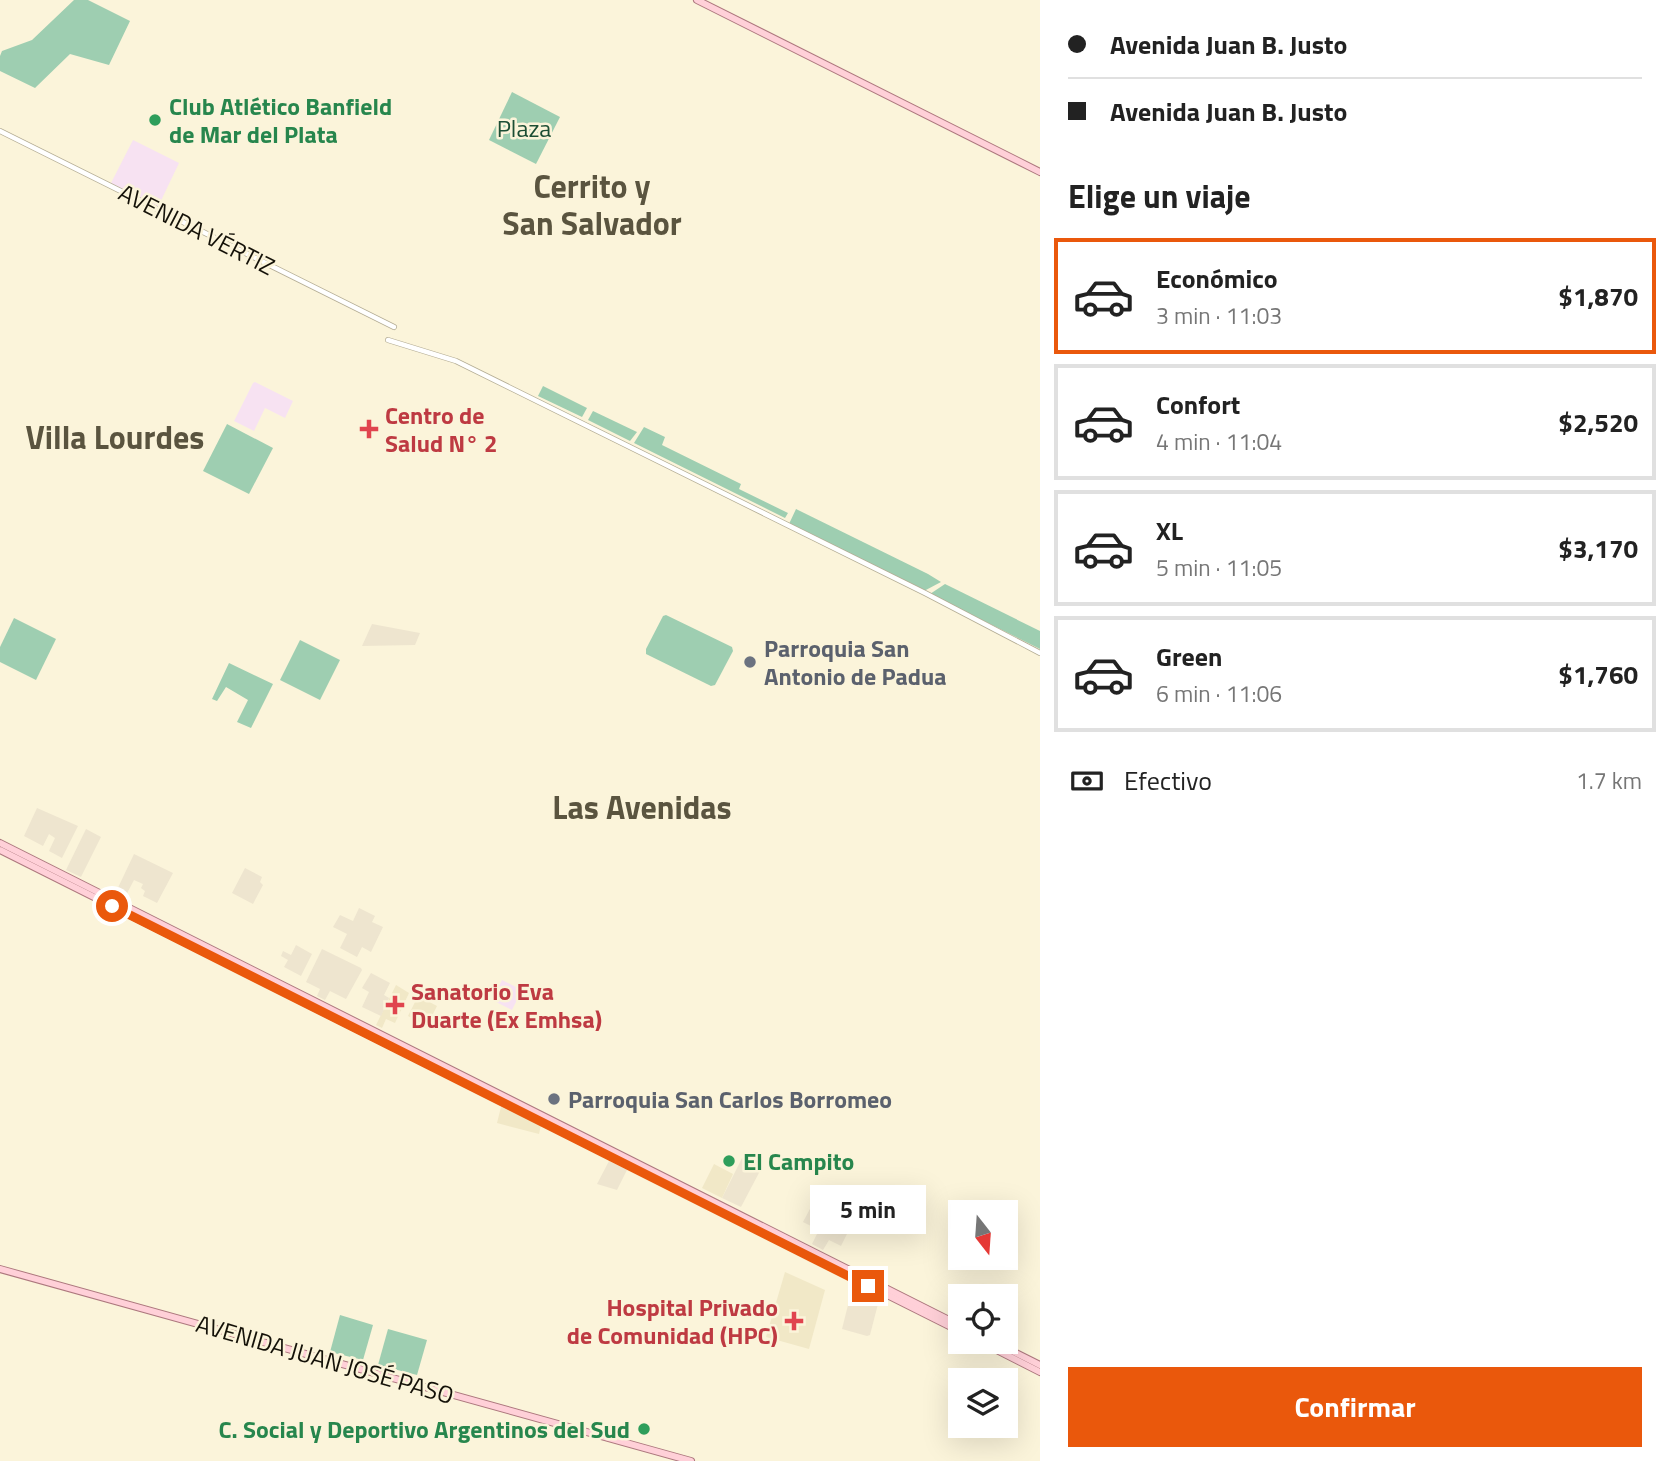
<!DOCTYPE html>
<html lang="es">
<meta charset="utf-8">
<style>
body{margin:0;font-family:"Titillium Web",sans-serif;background:#f2f2f2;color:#222;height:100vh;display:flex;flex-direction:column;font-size:26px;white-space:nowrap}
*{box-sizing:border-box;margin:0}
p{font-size:23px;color:#767676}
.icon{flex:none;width:38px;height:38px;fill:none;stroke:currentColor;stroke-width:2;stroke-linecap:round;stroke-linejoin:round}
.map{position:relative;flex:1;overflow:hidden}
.panel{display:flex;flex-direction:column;background:#fff;width:630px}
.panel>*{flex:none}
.hud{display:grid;align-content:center;height:154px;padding:0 28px;background:#fff}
.needle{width:46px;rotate:163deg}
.controls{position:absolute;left:948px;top:1200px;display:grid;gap:14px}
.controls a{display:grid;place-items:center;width:70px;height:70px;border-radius:0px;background:#fff;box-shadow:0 7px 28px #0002;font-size:35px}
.end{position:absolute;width:32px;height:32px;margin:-16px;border:9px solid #ea580c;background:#fff;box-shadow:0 0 0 4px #fff}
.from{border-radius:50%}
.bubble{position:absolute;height:49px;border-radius:0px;background:#fff;box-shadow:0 7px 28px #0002;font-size:23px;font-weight:700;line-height:49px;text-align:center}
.hud b{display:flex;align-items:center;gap:24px;height:66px;font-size:26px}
.hud b+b{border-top:2px solid #e0e0e0}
.hud i{width:18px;height:18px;background:#222}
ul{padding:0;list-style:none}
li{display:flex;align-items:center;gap:21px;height:116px;margin:0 14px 10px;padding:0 14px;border:4px solid #e0e0e0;border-radius:0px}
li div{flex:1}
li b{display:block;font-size:26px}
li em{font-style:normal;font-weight:700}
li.active{border-color:#ea580c}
li>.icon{width:63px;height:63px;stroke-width:1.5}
h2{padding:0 28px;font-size:32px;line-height:84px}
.pay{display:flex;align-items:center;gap:18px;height:77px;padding:0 28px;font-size:26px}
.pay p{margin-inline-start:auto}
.cta{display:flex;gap:14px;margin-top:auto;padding:14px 28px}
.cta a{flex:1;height:80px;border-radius:0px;background:#ea580c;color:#fff;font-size:28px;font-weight:700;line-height:80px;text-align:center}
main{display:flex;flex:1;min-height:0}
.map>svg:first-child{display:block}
.built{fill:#f1e8c7}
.industrial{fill:#eee5cf}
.education{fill:#f7e2f2}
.green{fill:#9eceb1}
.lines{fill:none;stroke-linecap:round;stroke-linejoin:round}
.minor-casing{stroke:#b4ad95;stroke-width:6}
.major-casing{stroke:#ad787e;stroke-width:8}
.minor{stroke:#fff;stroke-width:4.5}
.major{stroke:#ffd0d8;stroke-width:6}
.route{stroke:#ea580c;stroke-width:9}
.leisure-dot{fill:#2e9e5b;stroke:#fbf4da;stroke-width:2.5}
.health-dot{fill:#e0444e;stroke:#fbf4da;stroke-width:2.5}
.worship-dot{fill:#6b7280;stroke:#fbf4da;stroke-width:2.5}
.labels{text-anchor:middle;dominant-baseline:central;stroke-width:5;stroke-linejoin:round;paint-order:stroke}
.leisure-label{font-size:24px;font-weight:bold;fill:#27864d;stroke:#fbf4da;text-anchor:start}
.park-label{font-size:24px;fill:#1c4e34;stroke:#fbf4da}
.street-label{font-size:24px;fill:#141108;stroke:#fbf4da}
.health-label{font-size:24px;font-weight:bold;fill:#be3a42;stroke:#fbf4da;text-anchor:start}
.worship-label{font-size:24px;font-weight:bold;fill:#5b616d;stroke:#fbf4da;text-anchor:start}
.district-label{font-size:32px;font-weight:bold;fill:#5a543f;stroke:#fbf4da}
</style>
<main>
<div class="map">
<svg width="1040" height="1461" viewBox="0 0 1040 1461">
<rect width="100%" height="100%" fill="#fbf4da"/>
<g class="built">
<path d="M 396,985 L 409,993 L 395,1023 L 386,1019 L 382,1028 L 376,1025 Z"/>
<path d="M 418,996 L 437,1006 L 427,1026 L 408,1016 Z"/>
<path d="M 501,1107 L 541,1125 L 539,1134 L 497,1123 Z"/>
<path d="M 714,1164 L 733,1174 L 722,1198 L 702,1188 Z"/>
<path d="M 785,1272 L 825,1290 L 809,1349 L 766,1337 Z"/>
</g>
<g class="industrial">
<path d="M 372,624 L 420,633 L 415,645 L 362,646 Z"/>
<path d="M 37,808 L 78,826 L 62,858 L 49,851 L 55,838 L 49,834 L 43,846 L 24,836 Z"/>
<path d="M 86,829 L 101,837 L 81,877 L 66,870 Z"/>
<path d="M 134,854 L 173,873 L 157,903 L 143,896 L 145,891 L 141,888 L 143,884 L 134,880 L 124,899 L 115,894 Z"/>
<path d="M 245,868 L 262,877 L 260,882 L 263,885 L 253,904 L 232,893 Z"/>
<path d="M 359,908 L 375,916 L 372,922 L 383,927 L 371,952 L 362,947 L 357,957 L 340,948 L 347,934 L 333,927 L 340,915 L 353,921 Z"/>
<path d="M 296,945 L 312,954 L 301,976 L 284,967 L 288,960 L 281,956 L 283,951 L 291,955 Z"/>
<path d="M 322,949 L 361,968 L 362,970 L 346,999 L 330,991 L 325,1000 L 317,996 L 320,989 L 306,982 Z"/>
<path d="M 371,973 L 390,983 L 384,995 L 389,998 L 381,1016 L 362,1007 L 369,992 L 362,988 Z"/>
<path d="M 742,1158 L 761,1169 L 741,1207 L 722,1198 Z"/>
<path d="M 609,1161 L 627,1170 L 617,1190 L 597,1184 Z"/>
<path d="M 832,1204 L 847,1211 L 842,1221 L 851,1226 L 841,1246 L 829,1240 L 823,1250 L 812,1244 L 819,1230 L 803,1222 L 811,1207 L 826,1214 Z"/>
<path d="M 853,1285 L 879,1300 L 870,1335 L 867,1336 L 842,1329 Z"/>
</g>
<g class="education">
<path d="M 133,140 L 179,163 L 157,209 L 110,185 Z"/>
<path d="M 255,382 L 293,401 L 285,418 L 265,408 L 254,431 L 234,421 L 253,383 Z"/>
<path d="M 502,980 L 522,990 L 512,1010 L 492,1000 Z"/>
</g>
<g class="green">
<path d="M 74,0 L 88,0 L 130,21 L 109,65 L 70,54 L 35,88 L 0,71 L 0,56 L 2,51 L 32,40 Z"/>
<path d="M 512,92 L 560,117 L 536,164 L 489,140 Z"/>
<path d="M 543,386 L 587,408 L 582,417 L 538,396 Z"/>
<path d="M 593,411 L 637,432 L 630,441 L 588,420 Z"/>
<path d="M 227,424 L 273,448 L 249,494 L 203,471 Z"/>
<path d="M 644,427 L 665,437 L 662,445 L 741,484 L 739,489 L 788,513 L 785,518 L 634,443 Z"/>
<path d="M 796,509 L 928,574 L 941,582 L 924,591 L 789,524 Z"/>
<path d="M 945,584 L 1040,631 L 1040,649 L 930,594 Z"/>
<path d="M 666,615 L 732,647 L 733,651 L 715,685 L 711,686 L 646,654 L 646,649 L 663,616 Z"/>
<path d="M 14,618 L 56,639 L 36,680 L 0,662 L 0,647 Z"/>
<path d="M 300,640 L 340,660 L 320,700 L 280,680 Z"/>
<path d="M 229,663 L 273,684 L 251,728 L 237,722 L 248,700 L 226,687 L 217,701 L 212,699 Z"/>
<path d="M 340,1315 L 373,1325 L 363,1360 L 330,1352 Z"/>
<path d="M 388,1329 L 427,1340 L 417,1375 L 378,1365 Z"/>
</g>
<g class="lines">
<defs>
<g id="minor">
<path d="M 0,131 L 394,327"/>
<path d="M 388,340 L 456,361 L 925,593 L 1040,653"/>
</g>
<g id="major">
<path d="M 697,0 L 1040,172"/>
<path d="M 0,843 L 961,1326"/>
<path d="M 0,850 L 961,1332"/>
<path d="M 0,1269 L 691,1461"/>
<path d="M 981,1342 L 1040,1372"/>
<path d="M 994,1342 L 1040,1365"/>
</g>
</defs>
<use href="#minor" class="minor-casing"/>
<use href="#major" class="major-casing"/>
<use href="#minor" class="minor"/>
<use href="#major" class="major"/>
</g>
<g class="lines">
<path class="route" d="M 112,906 L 868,1286"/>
</g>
<g class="leisure-dot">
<circle cx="155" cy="120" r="7"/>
<circle cx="729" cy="1161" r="7"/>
<circle cx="644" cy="1429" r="7"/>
</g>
<g class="health-dot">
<path d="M365.5 418.5h7v7h7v7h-7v7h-7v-7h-7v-7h7z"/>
<path d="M391.5 994.5h7v7h7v7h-7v7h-7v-7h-7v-7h7z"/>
<path d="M790.5 1310.5h7v7h7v7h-7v7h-7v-7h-7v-7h7z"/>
</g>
<g class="worship-dot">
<circle cx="750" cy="662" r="7"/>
<circle cx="554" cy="1099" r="7"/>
</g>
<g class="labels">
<g class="leisure-label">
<text x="169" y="106">Club Atlético Banfield<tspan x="169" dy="28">de Mar del Plata</tspan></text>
<text x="743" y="1161">El Campito</text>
<text x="630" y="1429" text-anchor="end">C. Social y Deportivo Argentinos del Sud</text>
</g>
<g class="park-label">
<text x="524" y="128">Plaza</text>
</g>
<g class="street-label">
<text transform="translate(197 229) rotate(27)">AVENIDA VÉRTIZ</text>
<text transform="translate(325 1359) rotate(16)">AVENIDA JUAN JOSÉ PASO</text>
</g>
<g class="health-label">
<text x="385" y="415">Centro de<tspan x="385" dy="28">Salud N° 2</tspan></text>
<text x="411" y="991">Sanatorio Eva<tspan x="411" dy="28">Duarte (Ex Emhsa)</tspan></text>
<text x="778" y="1307" text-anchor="end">Hospital Privado<tspan x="778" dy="28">de Comunidad (HPC)</tspan></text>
</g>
<g class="worship-label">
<text x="764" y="648">Parroquia San<tspan x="764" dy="28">Antonio de Padua</tspan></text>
<text x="568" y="1099">Parroquia San Carlos Borromeo</text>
</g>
<g class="district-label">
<text x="592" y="186">Cerrito y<tspan x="592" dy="37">San Salvador</tspan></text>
<text x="115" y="437">Villa Lourdes</text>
<text x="642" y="807">Las Avenidas</text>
</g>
</g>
</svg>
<div class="controls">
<a><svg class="needle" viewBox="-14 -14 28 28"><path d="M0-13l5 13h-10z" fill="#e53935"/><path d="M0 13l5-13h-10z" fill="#767676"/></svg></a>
<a><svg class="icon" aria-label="locate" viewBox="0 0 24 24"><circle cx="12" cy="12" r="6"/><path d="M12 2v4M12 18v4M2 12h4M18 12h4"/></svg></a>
<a><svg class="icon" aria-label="layers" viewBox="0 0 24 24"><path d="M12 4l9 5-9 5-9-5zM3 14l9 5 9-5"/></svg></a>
</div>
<i class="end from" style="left:112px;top:906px"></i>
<i class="end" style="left:868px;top:1286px"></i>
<div class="bubble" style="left:810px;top:1185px;width:116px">5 min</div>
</div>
<section class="panel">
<div class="hud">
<b><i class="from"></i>Avenida Juan B. Justo</b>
<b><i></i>Avenida Juan B. Justo</b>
</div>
<h2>Elige un viaje</h2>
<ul>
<li class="active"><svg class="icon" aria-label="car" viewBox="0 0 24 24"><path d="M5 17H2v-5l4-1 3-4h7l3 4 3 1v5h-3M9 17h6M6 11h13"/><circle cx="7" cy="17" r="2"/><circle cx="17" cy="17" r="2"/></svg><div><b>Económico</b><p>3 min · 11:03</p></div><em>$1,870</em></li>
<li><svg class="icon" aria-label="car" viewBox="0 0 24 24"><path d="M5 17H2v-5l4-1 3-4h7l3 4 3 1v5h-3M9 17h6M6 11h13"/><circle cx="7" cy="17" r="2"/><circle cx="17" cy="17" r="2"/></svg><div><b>Confort</b><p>4 min · 11:04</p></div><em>$2,520</em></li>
<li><svg class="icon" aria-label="car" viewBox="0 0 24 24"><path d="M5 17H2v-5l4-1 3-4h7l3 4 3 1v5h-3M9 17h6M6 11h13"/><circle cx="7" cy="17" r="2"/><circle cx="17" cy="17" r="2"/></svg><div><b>XL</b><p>5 min · 11:05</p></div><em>$3,170</em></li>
<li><svg class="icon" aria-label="car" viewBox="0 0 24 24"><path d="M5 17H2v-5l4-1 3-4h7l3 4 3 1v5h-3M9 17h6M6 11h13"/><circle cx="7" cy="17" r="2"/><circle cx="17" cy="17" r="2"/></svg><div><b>Green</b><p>6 min · 11:06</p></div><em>$1,760</em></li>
</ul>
<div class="pay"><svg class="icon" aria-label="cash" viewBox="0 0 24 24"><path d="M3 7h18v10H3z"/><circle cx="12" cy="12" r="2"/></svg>Efectivo<p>1.7 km</p></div>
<div class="cta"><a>Confirmar</a></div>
</section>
</main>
